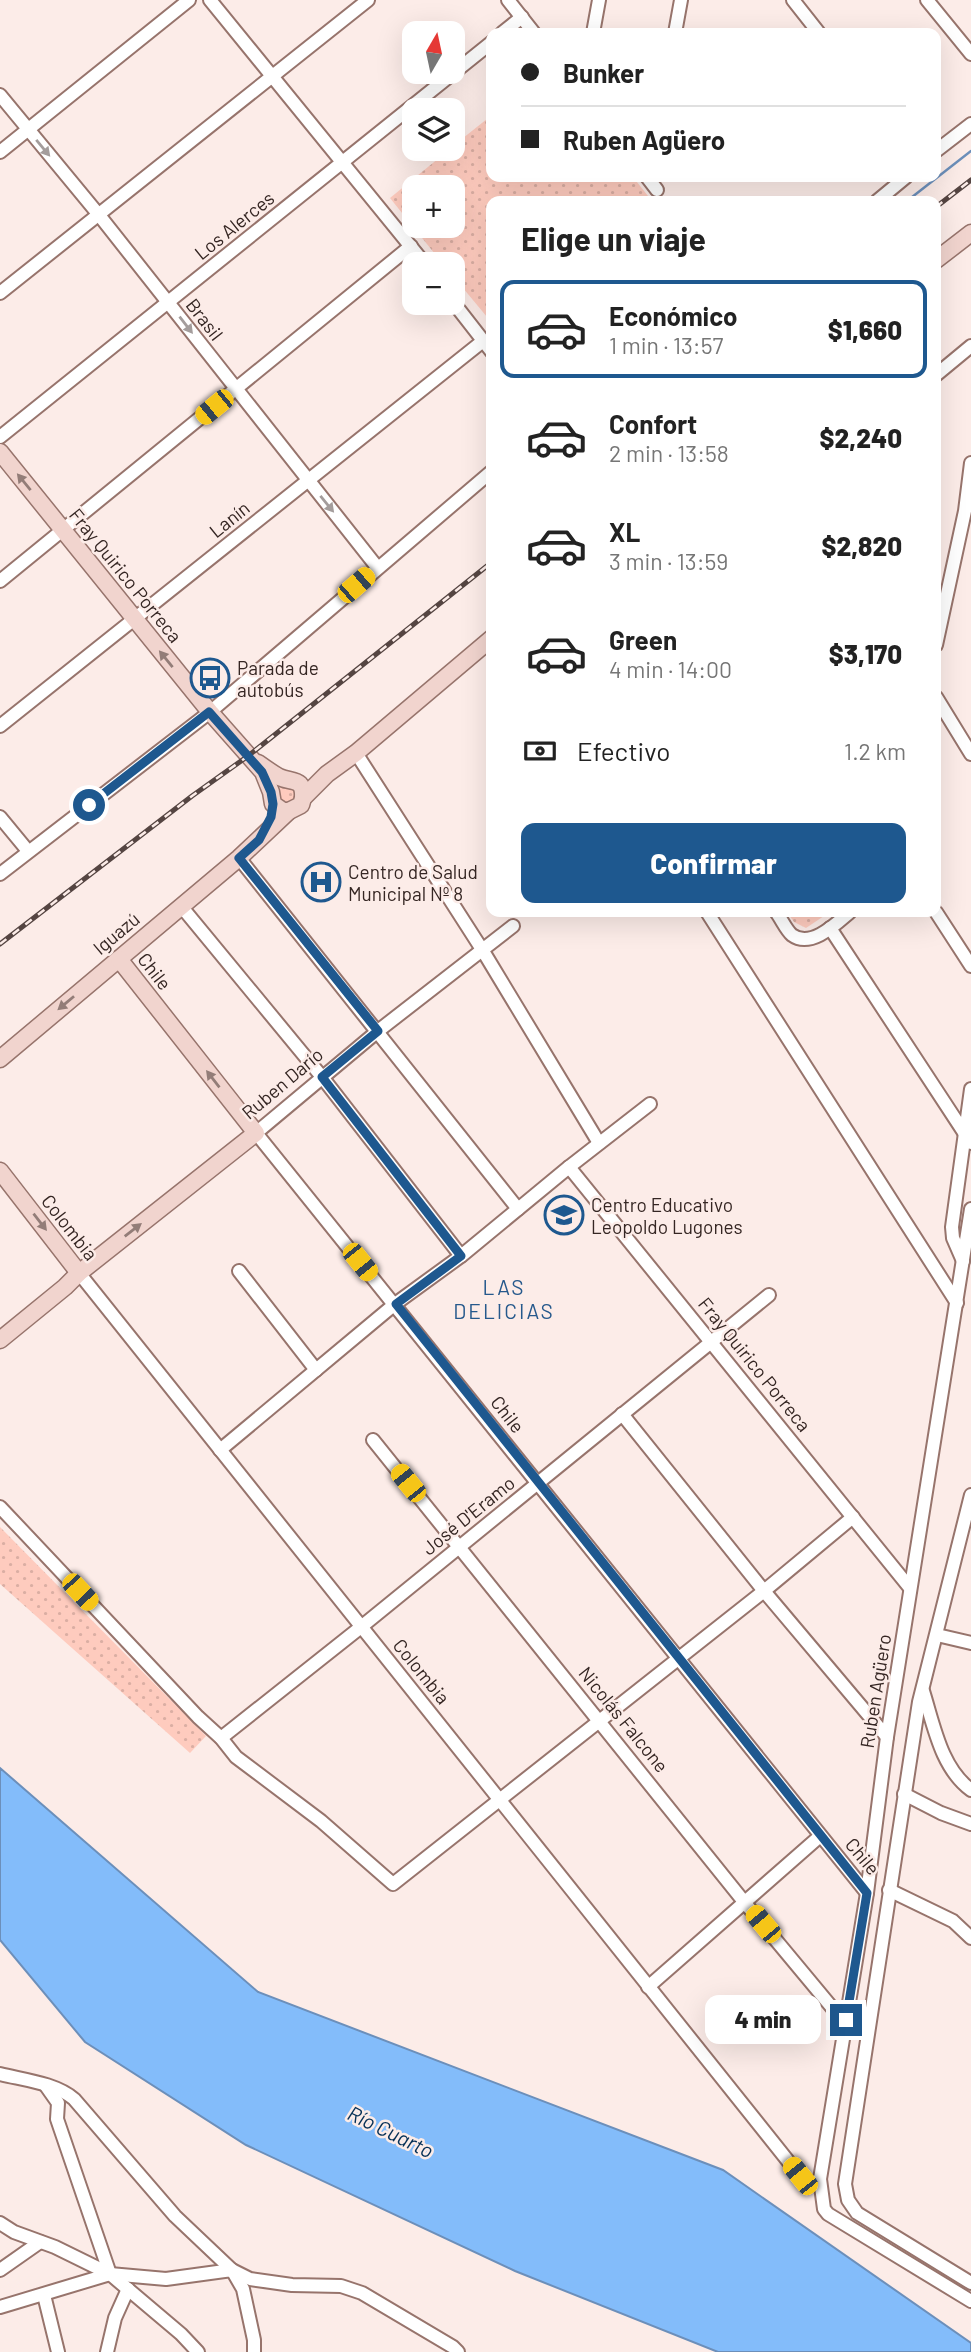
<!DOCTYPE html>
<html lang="es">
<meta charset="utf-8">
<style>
body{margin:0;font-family:Barlow,sans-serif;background:#f6f6f6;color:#222;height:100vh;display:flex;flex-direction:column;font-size:26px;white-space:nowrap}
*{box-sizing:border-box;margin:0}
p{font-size:23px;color:#767676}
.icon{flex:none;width:38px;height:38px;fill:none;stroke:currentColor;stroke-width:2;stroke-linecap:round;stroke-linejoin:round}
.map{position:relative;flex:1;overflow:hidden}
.sheet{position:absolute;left:486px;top:196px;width:455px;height:721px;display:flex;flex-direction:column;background:#fff;border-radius:14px;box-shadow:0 7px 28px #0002}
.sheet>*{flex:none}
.guide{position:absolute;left:486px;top:28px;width:455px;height:154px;border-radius:14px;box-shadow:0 7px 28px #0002;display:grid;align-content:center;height:154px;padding:0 35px;background:#fff}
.needle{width:46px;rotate:9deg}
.controls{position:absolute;left:402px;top:21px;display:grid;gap:14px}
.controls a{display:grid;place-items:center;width:63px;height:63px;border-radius:14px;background:#fff;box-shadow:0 7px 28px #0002;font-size:35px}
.end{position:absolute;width:32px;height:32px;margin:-16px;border:9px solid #1e588f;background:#fff;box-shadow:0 0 0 4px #fff}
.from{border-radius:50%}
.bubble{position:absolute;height:49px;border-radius:14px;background:#fff;box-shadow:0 7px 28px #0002;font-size:23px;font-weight:800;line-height:49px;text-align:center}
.car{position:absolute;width:21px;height:42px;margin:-21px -10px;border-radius:9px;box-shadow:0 0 5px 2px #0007;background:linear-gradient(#f5c518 24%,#345 0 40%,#f5c518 0 76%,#345 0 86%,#f5c518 0)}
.guide b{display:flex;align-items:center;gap:24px;height:66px;font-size:26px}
.guide b+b{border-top:2px solid #e0e0e0}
.guide i{width:18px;height:18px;background:#222}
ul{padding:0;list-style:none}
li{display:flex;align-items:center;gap:21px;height:98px;margin:0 14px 10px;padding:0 21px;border:4px solid transparent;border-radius:14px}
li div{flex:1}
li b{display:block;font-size:26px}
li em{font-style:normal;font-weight:800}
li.active{border-color:#1e588f}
li>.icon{width:63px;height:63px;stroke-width:1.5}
h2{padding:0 35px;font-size:32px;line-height:84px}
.pay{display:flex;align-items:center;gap:18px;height:77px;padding:0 35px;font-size:26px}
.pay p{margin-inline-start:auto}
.primary-button{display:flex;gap:14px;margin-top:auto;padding:14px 35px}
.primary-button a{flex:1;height:80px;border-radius:14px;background:#1e588f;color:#fff;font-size:28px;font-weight:800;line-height:80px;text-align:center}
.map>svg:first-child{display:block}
.built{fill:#f9dcd5}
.park{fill:url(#park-dots);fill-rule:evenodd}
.water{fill:#83bcfa;stroke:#6c8fba;stroke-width:2}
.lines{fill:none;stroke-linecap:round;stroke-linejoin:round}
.stream{stroke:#6c8fba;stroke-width:2.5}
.street-casing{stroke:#97746c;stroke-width:16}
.secondary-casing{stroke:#97746c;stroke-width:19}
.street{stroke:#fff;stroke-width:12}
.secondary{stroke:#f1d4ce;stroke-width:16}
.rail-casing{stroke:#554542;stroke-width:5}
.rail{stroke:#fcece8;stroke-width:2.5;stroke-dasharray:8;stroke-linecap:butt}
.oneway{fill:#a49d9c}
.oneway2{fill:#937d78}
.route{stroke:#1e588f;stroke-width:9}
.labels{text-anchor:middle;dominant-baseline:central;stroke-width:5;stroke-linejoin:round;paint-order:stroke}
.street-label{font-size:19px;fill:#352623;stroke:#fcece8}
.poi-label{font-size:19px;fill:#352623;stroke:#fcece8;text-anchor:start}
.neighbourhood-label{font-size:21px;letter-spacing:2px;fill:#26598c;stroke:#fcece8}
.water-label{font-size:21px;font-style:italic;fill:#053057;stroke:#fcece8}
</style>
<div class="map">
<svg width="971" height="2352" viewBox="0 0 971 2352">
<defs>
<pattern id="park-dots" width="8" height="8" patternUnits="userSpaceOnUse" patternTransform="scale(1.75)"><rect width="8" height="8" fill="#fecbbe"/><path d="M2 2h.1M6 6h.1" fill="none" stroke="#daaea3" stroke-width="1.8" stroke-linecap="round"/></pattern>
</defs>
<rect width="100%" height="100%" fill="#fcece8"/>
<path class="built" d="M 329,864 L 339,875 L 313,900 L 303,889 Z"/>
<g class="park">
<path d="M 492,115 L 492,177 L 633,177 L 652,201 L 492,201 L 492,323 L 453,276 L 453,264 L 443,264 L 390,198 L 450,149 L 453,149 L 453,146 ZM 415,187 L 453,187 L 453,226 L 415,226 Z"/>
<circle cx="287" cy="794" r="9"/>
<path d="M 787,912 L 830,912 L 806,928 L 794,922 Z"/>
<path d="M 0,1527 L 206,1736 L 190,1753 L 0,1584 Z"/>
</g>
<path class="water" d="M 0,1768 L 258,1992 L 723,2170 L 971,2343 L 971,2352 L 718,2352 L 515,2271 L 246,2145 L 85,2042 L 0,1940 Z"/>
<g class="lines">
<path class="stream" d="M 907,201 L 971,151"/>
<defs>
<g id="street">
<path d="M 210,0 L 425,264"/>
<path d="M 508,0 L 534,33"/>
<path d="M 793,0 L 819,33"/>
<path d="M 927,0 L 971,54"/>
<path d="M 502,33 L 522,17"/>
<path d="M 593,33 L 599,0"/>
<path d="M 675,33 L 681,0"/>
<path d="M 0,95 L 99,215 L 377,567"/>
<path d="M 936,151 L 971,124"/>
<path d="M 0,152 L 189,0"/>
<path d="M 647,177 L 657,190"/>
<path d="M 877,201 L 906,177"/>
<path d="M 0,293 L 368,0"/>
<path d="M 453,302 L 492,352"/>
<path d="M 936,375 L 971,346"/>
<path d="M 0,437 L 492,42"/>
<path d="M 0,581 L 411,246"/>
<path d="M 936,645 L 965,511 L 971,463"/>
<path d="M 936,697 L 971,754"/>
<path d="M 0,726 L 483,341"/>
<path d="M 356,753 L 483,951 L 599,1143"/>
<path d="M 0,817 L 28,851"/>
<path d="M 239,858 L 518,1209"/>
<path d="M 0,874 L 210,712 L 492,471"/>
<path d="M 181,906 L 322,1077 L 461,1256"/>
<path d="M 707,912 L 957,1303"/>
<path d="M 776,912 C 781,918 786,930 792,935 C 811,949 837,923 850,912"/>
<path d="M 936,912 L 971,966"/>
<path d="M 513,926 L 378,1031 L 256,1133 L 867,1893"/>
<path d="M 830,928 L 971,1143"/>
<path d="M 569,1167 L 910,1588"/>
<path d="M 971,1209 L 887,1737 L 867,1893 L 820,2179 L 824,2209 L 828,2214 L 971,2301"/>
<path d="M 963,1261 L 953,1238 L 952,1227 L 971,1089"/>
<path d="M 239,1271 L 316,1370"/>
<path d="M 79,1273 L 800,2176 L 807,2181 L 814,2183 L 820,2179"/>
<path d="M 622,1414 L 764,1591 L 887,1737"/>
<path d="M 373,1440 L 745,1903 L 834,2010 L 846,2020"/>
<path d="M 220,1450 L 395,1304 L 461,1256 L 569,1167 L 650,1104"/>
<path d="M 971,1495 L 919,1702 L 845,2184 L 848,2200 L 857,2213 L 971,2283"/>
<path d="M 0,1507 L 198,1717 L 221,1738 L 236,1757 L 321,1821 L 393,1884 L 764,1591 L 853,1517"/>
<path d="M 937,1635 L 971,1643"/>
<path d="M 923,1691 C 934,1726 941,1768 971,1790"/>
<path d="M 221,1738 L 361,1627 L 769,1295"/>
<path d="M 904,1794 L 941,1813 L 971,1824"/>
<path d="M 889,1890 L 953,1921 L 971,1938"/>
<path d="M 648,1987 L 819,1837"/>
<path d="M 0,2074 C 24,2080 55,2083 74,2099 L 175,2216 L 232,2270 L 250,2279 L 292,2285 L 341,2286 L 362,2293 L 453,2347 L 458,2352"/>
<path d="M 46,2086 L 58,2103 L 57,2119 L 110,2274"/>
<path d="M 0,2223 L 14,2232 L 55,2247 L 110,2274 L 181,2334 L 198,2352"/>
<path d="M 0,2270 L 40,2242"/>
<path d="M 44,2295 L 58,2352"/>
<path d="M 0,2307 L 110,2274 L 166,2279 L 232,2270 L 243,2289 L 254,2340 L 254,2352"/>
<path d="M 107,2352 L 115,2318 L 128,2289"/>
</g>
<g id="secondary">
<path d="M 936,260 L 971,233"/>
<path d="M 0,452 L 210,712 L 263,772 L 271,792 L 273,804 L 283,811 L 289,811"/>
<path d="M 258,763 C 265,768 272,773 279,777 C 292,783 304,777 303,798"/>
<path d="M 0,1059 L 239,858 L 289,811 L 301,805 L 303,798 L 327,774 L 356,753 L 492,638"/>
<path d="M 0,1171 L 79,1273"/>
<path d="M 0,1340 L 65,1287 L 79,1273 L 256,1133 L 119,959"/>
</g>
</defs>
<use href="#street" class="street-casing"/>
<use href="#secondary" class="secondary-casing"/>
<use href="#street" class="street"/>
<use href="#secondary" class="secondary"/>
<defs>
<g id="rail">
<path d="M 936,207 L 971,180"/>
<path d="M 0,944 L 192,796 L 248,756 L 492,562"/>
</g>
</defs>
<use href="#rail" class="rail-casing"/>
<use href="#rail" class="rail"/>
</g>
<defs><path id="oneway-solid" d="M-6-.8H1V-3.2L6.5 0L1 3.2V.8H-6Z" transform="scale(1.75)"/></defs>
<g class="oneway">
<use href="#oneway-solid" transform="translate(43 148) rotate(50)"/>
<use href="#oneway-solid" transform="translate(186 325) rotate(52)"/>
<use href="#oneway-solid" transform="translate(327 504) rotate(51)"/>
</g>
<g class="oneway2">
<use href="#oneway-solid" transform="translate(24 482) rotate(-129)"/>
<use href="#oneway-solid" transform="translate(166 659) rotate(-129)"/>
<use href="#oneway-solid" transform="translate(66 1003) rotate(140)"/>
<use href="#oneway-solid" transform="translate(213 1079) rotate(-128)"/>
<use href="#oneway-solid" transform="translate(40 1222) rotate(52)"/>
<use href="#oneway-solid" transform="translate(133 1230) rotate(-38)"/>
</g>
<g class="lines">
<path class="route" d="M 89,805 L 209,712 L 262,772 L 271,792 L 273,804 L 271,817 L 259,840 L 239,858 L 378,1031 L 322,1077 L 461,1256 L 396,1304 L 867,1893 L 846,2020"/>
</g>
<defs>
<symbol id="bus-ring" viewBox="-11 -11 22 22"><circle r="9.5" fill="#fcece8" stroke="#1e588f" stroke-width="1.5"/><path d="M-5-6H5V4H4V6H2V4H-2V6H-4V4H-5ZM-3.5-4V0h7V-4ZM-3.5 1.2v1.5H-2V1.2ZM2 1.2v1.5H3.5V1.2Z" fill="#1e588f"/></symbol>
<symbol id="hospital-ring" viewBox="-11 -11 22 22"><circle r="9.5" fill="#fcece8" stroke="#1e588f" stroke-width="1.5"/><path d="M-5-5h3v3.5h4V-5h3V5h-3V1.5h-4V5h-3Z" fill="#1e588f"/></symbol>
<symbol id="school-ring" viewBox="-11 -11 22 22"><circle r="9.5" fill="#fcece8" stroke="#1e588f" stroke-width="1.5"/><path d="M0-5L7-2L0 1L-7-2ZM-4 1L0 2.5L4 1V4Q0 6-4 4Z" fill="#1e588f"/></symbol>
</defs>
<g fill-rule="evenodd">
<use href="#bus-ring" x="188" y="656" width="44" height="44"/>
<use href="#hospital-ring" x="299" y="860" width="44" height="44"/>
<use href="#school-ring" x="542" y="1193" width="44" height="44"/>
</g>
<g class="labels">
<g class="street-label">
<text transform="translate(234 225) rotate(-39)">Los Alerces</text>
<text transform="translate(205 319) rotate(52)">Brasil</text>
<text transform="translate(229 519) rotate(-39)">Lanín</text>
<text transform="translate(126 575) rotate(51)">Fray Quirico Porreca</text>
<text transform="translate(116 933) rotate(-40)">Iguazú</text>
<text transform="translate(155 971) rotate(52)">Chile</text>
<text transform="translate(282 1083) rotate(-40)">Ruben Darío</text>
<text transform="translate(70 1227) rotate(52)">Colombia</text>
<text transform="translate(755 1364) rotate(51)">Fray Quirico Porreca</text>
<text transform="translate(508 1414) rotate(52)">Chile</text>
<text transform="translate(468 1515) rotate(-39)">José D'Eramo</text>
<text transform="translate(422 1671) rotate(51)">Colombia</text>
<text transform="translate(875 1691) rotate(-81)">Ruben Agüero</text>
<text transform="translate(624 1719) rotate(51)">Nicolás Falcone</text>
<text transform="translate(863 1856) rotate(50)">Chile</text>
</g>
<g class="poi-label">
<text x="237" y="667">Parada de<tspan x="237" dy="22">autobús</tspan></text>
<text x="348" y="871">Centro de Salud<tspan x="348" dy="22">Municipal Nº 8</tspan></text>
<text x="591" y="1204">Centro Educativo<tspan x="591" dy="22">Leopoldo Lugones</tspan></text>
</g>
<g class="neighbourhood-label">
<text x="504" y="1286">LAS<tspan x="504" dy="24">DELICIAS</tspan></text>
</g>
<g class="water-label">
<text transform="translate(391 2131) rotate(26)">Río Cuarto</text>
</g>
</g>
</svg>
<div class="controls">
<a><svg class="needle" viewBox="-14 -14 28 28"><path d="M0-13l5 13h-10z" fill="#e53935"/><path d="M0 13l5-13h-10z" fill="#767676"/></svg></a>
<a><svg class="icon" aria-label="layers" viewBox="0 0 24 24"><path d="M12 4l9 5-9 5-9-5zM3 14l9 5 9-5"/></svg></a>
<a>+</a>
<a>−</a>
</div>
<i class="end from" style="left:89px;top:805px"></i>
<i class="end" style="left:846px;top:2020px"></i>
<div class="bubble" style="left:705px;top:1995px;width:116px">4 min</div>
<i class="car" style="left:214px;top:407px;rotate:231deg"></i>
<i class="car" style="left:356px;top:585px;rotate:49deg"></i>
<i class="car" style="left:360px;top:1262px;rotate:141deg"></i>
<i class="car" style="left:408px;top:1483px;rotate:321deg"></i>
<i class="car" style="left:80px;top:1592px;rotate:137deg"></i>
<i class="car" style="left:763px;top:1924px;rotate:320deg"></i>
<i class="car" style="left:800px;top:2176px;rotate:321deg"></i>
<div class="guide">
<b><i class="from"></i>Bunker</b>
<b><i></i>Ruben Agüero</b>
</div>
<section class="sheet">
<h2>Elige un viaje</h2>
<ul>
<li class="active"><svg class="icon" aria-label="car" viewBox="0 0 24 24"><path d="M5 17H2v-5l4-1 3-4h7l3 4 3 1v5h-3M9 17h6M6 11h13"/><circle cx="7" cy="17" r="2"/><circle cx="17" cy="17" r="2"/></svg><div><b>Económico</b><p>1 min · 13:57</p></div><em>$1,660</em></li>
<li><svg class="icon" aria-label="car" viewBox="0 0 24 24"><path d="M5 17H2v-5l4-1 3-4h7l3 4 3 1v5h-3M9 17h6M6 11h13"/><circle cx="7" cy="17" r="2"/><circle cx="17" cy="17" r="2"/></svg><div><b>Confort</b><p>2 min · 13:58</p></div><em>$2,240</em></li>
<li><svg class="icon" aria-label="car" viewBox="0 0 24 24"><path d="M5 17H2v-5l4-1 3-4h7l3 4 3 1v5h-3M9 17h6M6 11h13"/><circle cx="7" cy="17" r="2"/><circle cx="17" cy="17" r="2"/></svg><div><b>XL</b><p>3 min · 13:59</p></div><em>$2,820</em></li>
<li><svg class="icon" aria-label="car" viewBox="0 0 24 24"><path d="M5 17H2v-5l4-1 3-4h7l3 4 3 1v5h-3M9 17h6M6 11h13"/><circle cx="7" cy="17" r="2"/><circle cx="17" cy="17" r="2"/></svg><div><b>Green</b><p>4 min · 14:00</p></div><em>$3,170</em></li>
</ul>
<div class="pay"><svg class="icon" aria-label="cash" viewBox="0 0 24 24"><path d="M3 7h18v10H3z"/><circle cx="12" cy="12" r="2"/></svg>Efectivo<p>1.2 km</p></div>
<div class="primary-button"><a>Confirmar</a></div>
</section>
</div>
